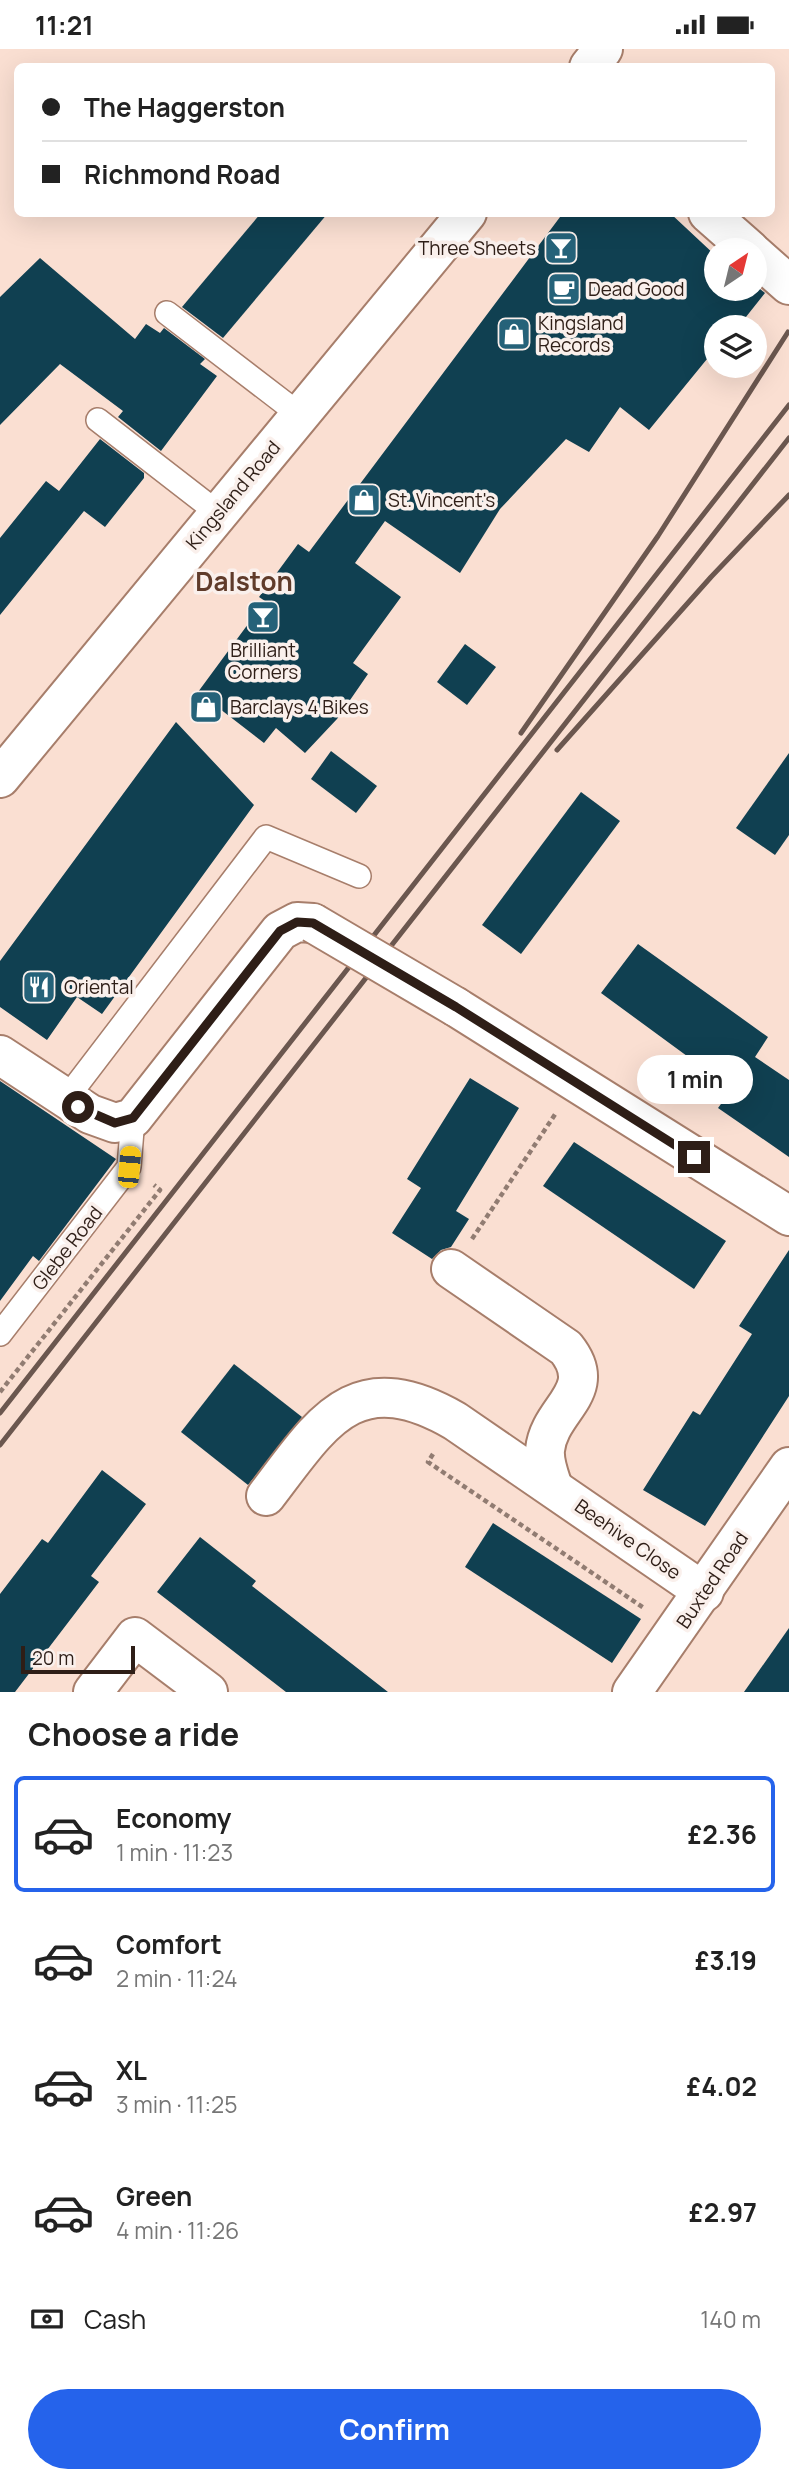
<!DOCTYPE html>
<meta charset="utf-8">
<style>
body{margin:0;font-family:Manrope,sans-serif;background:#f6f6f6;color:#222;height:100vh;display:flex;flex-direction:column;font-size:26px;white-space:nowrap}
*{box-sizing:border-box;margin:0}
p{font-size:23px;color:#767676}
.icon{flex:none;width:38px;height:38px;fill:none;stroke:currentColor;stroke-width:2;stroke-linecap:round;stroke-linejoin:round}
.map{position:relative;height:1643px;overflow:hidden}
.panel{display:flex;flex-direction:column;background:#fff;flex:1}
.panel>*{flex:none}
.banner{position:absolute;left:14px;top:14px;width:761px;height:154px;border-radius:10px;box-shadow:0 7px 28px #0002;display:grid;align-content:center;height:154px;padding:0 28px;background:#fff}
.needle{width:46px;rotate:35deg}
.buttons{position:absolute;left:704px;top:189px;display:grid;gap:14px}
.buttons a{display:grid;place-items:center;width:63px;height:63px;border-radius:50%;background:#fff;box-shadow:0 7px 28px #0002;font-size:35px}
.scale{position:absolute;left:21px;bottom:18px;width:114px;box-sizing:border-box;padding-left:7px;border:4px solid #2e1e17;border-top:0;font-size:19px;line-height:24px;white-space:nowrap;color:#2e1e17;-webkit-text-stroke:5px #faf0ec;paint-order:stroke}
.end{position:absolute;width:32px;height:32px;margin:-16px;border:9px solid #2e1e17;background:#fff;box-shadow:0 0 0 4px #fff}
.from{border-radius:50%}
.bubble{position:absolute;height:49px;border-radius:24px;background:#fff;box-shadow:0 7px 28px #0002;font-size:23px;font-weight:700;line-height:49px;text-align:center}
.car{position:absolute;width:21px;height:42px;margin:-21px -10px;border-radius:9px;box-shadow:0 0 5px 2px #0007;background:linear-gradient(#f5c518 24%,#345 0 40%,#f5c518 0 76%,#345 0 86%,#f5c518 0)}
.banner b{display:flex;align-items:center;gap:24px;height:66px;font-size:26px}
.banner b+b{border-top:2px solid #e0e0e0}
.banner i{width:18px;height:18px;background:#222}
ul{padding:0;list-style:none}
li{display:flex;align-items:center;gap:21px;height:116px;margin:0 14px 10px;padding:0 14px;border:4px solid transparent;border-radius:10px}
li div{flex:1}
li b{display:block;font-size:26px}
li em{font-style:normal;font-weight:700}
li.active{border-color:#2563eb}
li>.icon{width:63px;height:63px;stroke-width:1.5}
h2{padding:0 28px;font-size:32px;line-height:84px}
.pay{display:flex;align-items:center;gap:18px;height:77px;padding:0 28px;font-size:26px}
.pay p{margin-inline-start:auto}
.button{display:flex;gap:14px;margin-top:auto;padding:14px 28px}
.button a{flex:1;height:80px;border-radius:42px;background:#2563eb;color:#fff;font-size:28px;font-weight:700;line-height:80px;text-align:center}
.status{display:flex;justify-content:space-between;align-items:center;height:49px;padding:0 35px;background:#fff;direction:ltr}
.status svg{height:19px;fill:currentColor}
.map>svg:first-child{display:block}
.building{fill:#104051}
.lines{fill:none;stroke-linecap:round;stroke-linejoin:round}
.service-casing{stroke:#a77e6b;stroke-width:26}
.minor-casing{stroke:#a77e6b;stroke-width:42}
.trunk-casing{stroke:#a77e6b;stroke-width:42}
.path{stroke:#917c72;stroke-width:4.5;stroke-dasharray:5 3.5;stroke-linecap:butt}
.service{stroke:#fff;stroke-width:23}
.minor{stroke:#fff;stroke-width:38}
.trunk{stroke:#fff;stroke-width:38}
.rail{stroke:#6b574f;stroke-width:5}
.minor-bridge-casing{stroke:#a77e6b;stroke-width:42;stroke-linecap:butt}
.minor-bridge{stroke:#fff;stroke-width:38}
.route{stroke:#2e1e17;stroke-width:9}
.labels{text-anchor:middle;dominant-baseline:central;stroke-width:7;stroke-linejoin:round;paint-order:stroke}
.poi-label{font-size:19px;fill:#2e1e17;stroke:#faf0ec;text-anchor:start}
.street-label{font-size:19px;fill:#2e1e17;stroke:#faf0ec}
.district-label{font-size:26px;font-weight:bold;fill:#5f3b2a;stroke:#faf0ec}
</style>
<div class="status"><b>11:21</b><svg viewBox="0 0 49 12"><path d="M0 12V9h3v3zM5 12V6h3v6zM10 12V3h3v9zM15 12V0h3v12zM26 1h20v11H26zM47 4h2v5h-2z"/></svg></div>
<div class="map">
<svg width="789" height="1643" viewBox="0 0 789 1643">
<rect width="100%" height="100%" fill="#fadfd2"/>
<g class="building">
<path d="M 261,164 L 328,164 L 223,289 L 182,258 Z"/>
<path d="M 563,164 L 670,164 L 716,207 L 716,240 L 760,240 L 765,244 L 738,278 L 716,278 L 716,299 L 649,381 L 620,358 L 589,403 L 566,390 L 500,460 L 460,524 L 385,472 L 355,514 L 401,548 L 353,614 L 368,625 L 337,670 L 305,704 L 276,679 L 264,694 L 198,643 L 265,552 L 259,548 L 298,495 L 309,503 Z"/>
<path d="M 40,209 L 135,290 L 146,275 L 160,284 L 164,279 L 205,310 L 200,315 L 217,327 L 161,402 L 118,368 L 123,362 L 60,315 L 0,376 L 0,248 Z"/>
<path d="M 100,390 L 144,424 L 144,429 L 105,478 L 84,462 L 0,566 L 0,489 L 46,432 L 59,442 Z"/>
<path d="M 465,595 L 496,618 L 467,656 L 437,633 Z"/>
<path d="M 176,673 L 254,756 L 102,965 L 77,948 L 47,991 L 0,958 L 0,912 Z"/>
<path d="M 331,702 L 377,737 L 356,764 L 311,730 Z"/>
<path d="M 789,704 L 789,786 L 775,806 L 736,779 Z"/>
<path d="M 581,743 L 620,772 L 521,905 L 482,876 Z"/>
<path d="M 638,895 L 768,988 L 755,1008 L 789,1031 L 789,1108 L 718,1059 L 732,1040 L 601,944 Z"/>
<path d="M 470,1029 L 519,1059 L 456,1162 L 469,1170 L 451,1198 L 441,1201 L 432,1210 L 392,1184 L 421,1139 L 407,1130 Z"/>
<path d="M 0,1032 L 116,1110 L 39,1212 L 33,1207 L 0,1252 Z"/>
<path d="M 574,1093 L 726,1192 L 694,1240 L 543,1137 Z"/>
<path d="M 789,1201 L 789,1347 L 705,1477 L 643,1441 L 693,1362 L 700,1366 L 752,1285 L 739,1277 Z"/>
<path d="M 234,1315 L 302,1368 L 248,1436 L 181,1383 Z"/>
<path d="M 102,1421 L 146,1455 L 91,1527 L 99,1533 L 15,1643 L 0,1643 L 0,1545 L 42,1490 L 48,1494 Z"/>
<path d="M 493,1474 L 641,1570 L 612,1614 L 465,1518 Z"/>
<path d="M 200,1488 L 256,1532 L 252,1537 L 388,1643 L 286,1643 L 157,1543 Z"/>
<path d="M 789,1579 L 789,1643 L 744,1643 Z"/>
</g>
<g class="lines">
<defs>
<g id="service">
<path d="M 167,264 L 300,366"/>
<path d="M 98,371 L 218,464"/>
<path d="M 66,1050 L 266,788 L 359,827"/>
<path d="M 0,1285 L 129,1118 L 133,1069"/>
</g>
<g id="minor">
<path d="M 708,164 L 750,201"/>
<path d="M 754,205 L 789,236"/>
<path d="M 456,958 L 789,1167"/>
<path d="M 0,1006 L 90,1065 L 115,1074 L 133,1069 L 280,882 L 297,873 L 313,874"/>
<path d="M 451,1220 L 566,1299 C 601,1343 549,1359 545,1401 C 544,1414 549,1426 553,1438"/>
<path d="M 266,1447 C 322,1374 354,1314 455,1372 L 704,1543"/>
<path d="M 93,1643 L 135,1588 L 208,1643"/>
<path d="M 632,1643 L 789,1418"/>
</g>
<g id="trunk">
<path d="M 589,18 L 603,0"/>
<path d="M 0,729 L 467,164"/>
</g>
</defs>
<use href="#service" class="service-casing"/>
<use href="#minor" class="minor-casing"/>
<use href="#trunk" class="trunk-casing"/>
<g class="path">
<path d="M 472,1190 L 556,1064"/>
<path d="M 0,1343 L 160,1141 L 154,1136"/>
<path d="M 433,1405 L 428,1413 L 644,1559"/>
</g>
<use href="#service" class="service"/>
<use href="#minor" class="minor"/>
<use href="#trunk" class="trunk"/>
<g class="rail">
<path d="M 521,684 L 658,487 L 788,283"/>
<path d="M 557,701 L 711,528 L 789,446"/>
<path d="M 0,1364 L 789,356"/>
<path d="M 0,1396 L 789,389"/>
</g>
<defs>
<path id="minor-bridge" d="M 313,874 L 456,958"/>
</defs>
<use href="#minor-bridge" class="minor-bridge-casing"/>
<use href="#minor-bridge" class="minor-bridge"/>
</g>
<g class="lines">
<path class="route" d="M 78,1058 L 115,1074 L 133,1069 L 280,882 L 297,873 L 313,874 L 456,958 L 694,1108"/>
</g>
<defs>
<symbol id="bar-square" viewBox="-11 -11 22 22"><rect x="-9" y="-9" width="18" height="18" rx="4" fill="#256279" stroke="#faf0ec"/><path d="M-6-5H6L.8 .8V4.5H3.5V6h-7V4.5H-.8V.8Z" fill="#fff"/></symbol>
<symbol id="cafe-square" viewBox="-11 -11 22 22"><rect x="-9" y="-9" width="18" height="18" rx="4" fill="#256279" stroke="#faf0ec"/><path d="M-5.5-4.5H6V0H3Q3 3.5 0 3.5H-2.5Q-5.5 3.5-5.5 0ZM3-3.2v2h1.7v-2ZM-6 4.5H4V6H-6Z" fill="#fff"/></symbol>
<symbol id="shop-square" viewBox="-11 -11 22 22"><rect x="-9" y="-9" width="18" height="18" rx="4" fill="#256279" stroke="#faf0ec"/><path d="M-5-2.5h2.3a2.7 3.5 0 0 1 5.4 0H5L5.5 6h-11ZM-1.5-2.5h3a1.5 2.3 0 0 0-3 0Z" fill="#fff"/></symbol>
<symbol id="restaurant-square" viewBox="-11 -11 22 22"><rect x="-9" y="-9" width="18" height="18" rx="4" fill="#256279" stroke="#faf0ec"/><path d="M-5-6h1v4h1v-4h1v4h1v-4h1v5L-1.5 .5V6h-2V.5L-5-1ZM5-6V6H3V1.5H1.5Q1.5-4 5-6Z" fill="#fff"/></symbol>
</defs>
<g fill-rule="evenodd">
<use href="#bar-square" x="542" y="180" width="38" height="38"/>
<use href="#cafe-square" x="545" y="221" width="38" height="38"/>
<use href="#shop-square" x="495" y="266" width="38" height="38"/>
<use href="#shop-square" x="345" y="432" width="38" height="38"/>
<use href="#bar-square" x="244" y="549" width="38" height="38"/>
<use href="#shop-square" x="187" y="639" width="38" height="38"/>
<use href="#restaurant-square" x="20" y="919" width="38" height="38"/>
</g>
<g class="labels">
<g class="poi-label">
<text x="536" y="199" text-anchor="end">Three Sheets</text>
<text x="588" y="240">Dead Good</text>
<text x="538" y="274">Kingsland<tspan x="538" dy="22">Records</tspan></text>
<text x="388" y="451">St. Vincent's</text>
<text x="263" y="601" text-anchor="middle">Brilliant<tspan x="263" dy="22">Corners</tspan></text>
<text x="230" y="658">Barclays 4 Bikes</text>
<text x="64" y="938">Oriental</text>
</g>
<g class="street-label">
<text transform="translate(233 446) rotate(-50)">Kingsland Road</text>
<text transform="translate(67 1199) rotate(-52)">Glebe Road</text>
<text transform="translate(628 1490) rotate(35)">Beehive Close</text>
<text transform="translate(712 1531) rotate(-56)">Buxted Road</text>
</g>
<g class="district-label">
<text x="244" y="532">Dalston</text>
</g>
</g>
</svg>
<div class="buttons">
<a><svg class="needle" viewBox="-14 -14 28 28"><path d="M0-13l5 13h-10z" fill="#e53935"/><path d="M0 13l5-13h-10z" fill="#767676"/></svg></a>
<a><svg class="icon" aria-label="layers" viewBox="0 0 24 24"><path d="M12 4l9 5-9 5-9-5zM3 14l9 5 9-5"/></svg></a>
</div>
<div class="scale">20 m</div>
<i class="end from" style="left:78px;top:1058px"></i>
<i class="end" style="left:694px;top:1108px"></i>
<div class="bubble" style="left:637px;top:1006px;width:116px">1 min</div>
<i class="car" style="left:129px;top:1118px;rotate:5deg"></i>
<div class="banner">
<b><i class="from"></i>The Haggerston</b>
<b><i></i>Richmond Road</b>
</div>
</div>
<section class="panel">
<h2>Choose a ride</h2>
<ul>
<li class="active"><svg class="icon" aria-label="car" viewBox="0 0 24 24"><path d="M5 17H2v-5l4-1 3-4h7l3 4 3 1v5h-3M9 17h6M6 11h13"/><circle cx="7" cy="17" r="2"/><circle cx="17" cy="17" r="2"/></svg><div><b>Economy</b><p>1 min · 11:23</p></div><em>£2.36</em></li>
<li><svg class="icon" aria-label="car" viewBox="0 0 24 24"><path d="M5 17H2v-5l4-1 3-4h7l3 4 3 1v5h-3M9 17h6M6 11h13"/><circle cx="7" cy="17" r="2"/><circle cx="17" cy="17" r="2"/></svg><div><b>Comfort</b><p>2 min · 11:24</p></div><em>£3.19</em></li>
<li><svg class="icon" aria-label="car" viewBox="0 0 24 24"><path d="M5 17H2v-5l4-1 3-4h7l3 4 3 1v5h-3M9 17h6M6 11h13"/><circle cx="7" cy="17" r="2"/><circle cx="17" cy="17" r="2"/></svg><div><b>XL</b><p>3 min · 11:25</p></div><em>£4.02</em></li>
<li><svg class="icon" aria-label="car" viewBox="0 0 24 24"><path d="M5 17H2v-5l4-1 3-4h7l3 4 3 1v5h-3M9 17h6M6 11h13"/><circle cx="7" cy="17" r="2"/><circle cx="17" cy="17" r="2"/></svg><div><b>Green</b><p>4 min · 11:26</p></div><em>£2.97</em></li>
</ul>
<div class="pay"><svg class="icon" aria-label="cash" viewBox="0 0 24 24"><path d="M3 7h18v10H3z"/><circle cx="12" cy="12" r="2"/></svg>Cash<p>140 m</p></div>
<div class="button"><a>Confirm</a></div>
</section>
